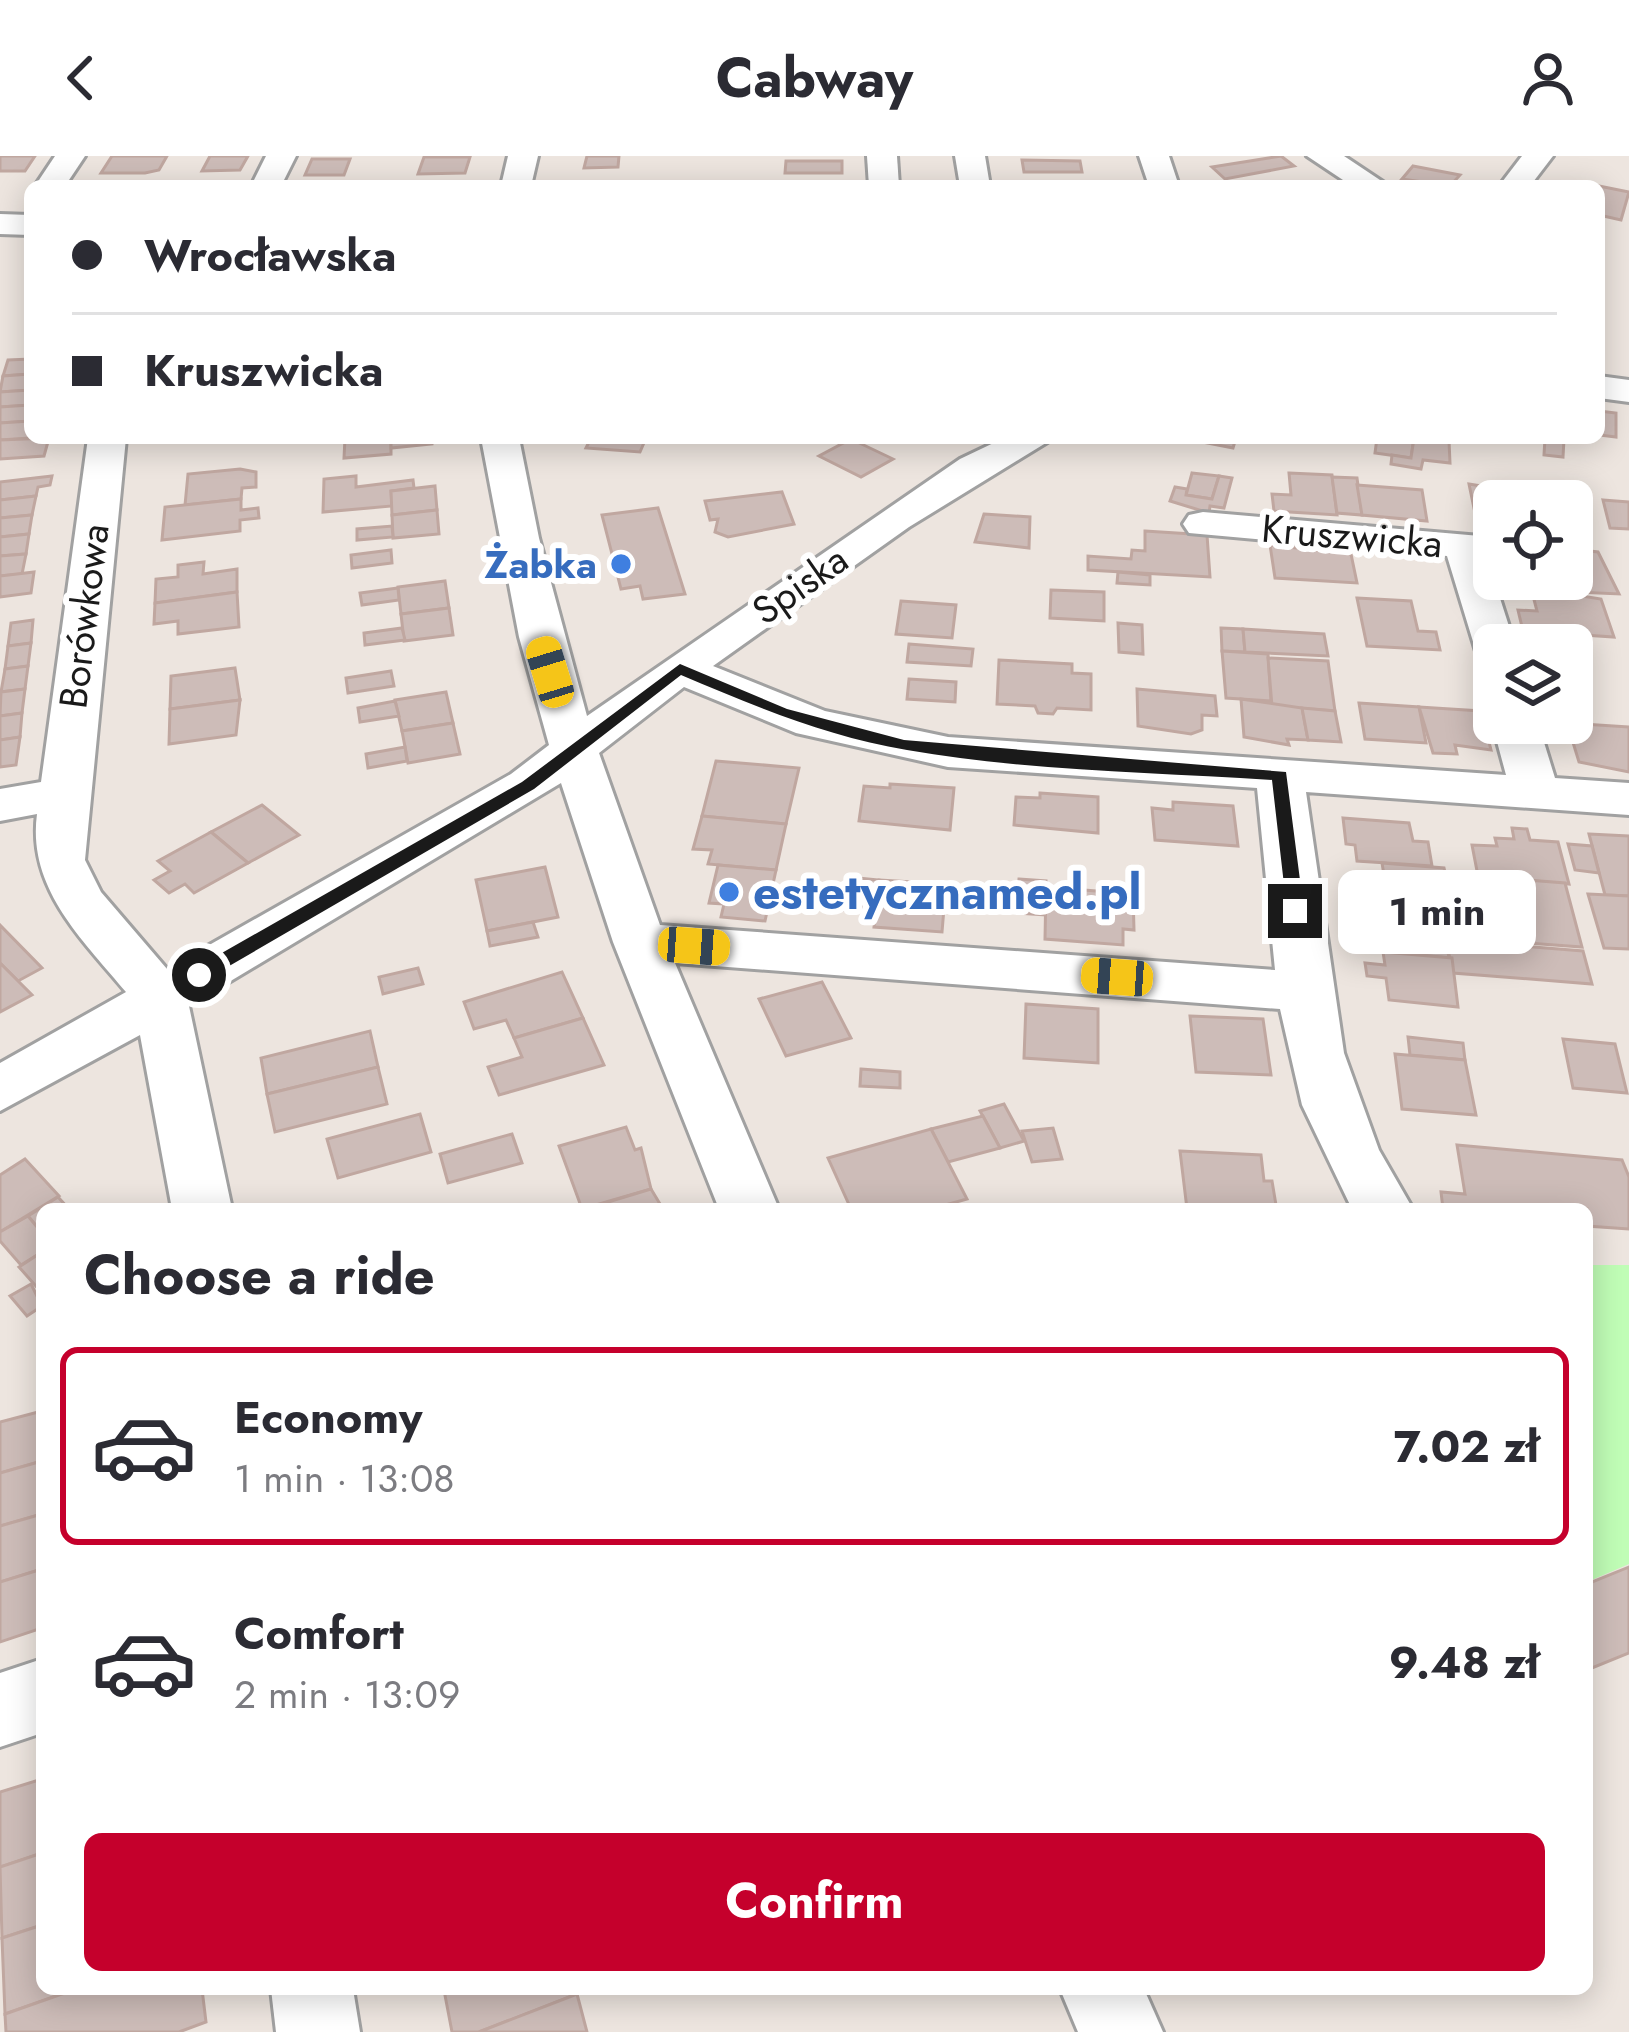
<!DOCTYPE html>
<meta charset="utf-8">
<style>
body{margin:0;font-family:Jost,sans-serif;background:#f7f7f7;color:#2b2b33;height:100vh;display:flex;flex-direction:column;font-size:45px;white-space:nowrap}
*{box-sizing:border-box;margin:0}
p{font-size:39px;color:#7c7c81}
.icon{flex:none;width:66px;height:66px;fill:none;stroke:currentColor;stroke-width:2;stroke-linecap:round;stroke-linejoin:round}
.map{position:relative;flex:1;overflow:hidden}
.details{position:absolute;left:36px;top:1047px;width:1557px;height:792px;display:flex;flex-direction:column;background:#fff;border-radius:18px;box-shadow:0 6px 30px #0003}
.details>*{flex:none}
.banner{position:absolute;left:24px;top:24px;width:1581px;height:264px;border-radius:18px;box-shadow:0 6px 30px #0003;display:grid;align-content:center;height:264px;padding:0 48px;background:#fff}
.fabs{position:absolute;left:1473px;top:324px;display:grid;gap:24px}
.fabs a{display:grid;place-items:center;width:120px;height:120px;border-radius:18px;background:#fff;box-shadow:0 6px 30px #0003;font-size:60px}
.end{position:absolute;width:54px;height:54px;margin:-27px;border:15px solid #1a1a1a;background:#fff;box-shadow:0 0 0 6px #fff}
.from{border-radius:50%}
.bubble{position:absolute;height:84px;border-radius:18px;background:#fff;box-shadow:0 6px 30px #0003;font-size:39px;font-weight:700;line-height:84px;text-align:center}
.car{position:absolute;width:36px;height:72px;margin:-36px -18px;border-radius:15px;box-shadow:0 0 9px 3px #0007;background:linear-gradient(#f5c518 24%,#345 0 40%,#f5c518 0 76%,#345 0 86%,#f5c518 0)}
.banner b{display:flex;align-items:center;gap:42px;height:114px;font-size:45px}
.banner b+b{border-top:3px solid #e1e1e2}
.banner i{width:30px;height:30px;background:#2b2b33}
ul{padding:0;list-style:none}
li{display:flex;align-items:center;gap:36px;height:198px;margin:0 24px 18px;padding:0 24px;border:6px solid transparent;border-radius:18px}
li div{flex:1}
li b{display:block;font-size:45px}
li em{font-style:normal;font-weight:700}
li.current{border-color:#c5002c}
li>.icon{width:108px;height:108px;stroke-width:1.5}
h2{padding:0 48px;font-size:54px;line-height:144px}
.cta{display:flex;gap:24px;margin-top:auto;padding:24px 48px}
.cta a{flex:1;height:138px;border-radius:18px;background:#c5002c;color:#fff;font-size:48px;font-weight:700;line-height:138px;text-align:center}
header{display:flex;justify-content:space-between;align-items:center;height:156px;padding:0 48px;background:#fff;font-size:54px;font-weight:700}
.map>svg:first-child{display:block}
.park{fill:#c0fdb6}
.building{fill:#cdbcb8;stroke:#c0a7a0;stroke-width:3}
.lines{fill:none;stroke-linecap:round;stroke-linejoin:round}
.minor-casing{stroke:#a1a1a1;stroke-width:6}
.minor{fill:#fff;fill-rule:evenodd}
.route{fill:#1a1a1a}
.shop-dot{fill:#3f7fe0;stroke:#fff;stroke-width:4.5}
.labels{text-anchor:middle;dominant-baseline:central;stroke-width:12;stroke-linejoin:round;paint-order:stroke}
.far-street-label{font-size:39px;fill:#1a1a1a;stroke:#fff}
.far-shop-label{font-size:39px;font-weight:bold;fill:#366cbe;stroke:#fff;text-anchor:end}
.shop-label{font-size:48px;font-weight:bold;fill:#366cbe;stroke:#fff;text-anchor:start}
</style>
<header><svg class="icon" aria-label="back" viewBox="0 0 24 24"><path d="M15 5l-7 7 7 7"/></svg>Cabway<svg class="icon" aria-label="person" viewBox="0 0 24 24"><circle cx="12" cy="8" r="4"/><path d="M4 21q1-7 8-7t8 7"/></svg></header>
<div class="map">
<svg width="1629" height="1876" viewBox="0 0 1629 1876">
<rect width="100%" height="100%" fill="#ede5df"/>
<path class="park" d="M 1587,1109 L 1629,1109 L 1629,1408 L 1587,1426 Z"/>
<g class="building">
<path d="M 0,0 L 35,0 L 25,15 L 0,15 Z"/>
<path d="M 112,0 L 167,0 L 159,14 L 145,17 L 101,17 Z"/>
<path d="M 210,0 L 248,0 L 240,14 L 202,15 Z"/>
<path d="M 587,0 L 619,0 L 618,11 L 584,12 Z"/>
<path d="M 1281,0 L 1294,10 L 1225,23 L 1212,11 Z"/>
<path d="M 424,1 L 470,1 L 465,17 L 418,18 Z"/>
<path d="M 312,3 L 350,3 L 344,19 L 305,19 Z"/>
<path d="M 1022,4 L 1080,5 L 1082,16 L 1024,16 Z"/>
<path d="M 786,5 L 842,5 L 842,17 L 785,17 Z"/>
<path d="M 1413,10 L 1460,19 L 1450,30 L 1402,23 Z"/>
<path d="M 1599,30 L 1629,36 L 1621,64 L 1599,59 Z"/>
<path d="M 30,203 L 30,218 L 3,220 L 8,204 Z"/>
<path d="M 30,218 L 30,234 L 0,236 L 3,220 Z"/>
<path d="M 30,234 L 30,249 L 0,251 L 0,236 Z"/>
<path d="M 30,249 L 30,265 L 0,267 L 0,251 Z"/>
<path d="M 1599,255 L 1616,257 L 1616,281 L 1599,279 Z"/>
<path d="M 30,265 L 30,282 L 0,284 L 0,267 Z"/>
<path d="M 49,282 L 44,300 L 0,303 L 0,284 Z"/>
<path d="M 345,282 L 391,282 L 391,298 L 344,302 Z"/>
<path d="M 391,282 L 432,282 L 432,288 L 391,292 Z"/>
<path d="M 591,282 L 646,282 L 640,296 L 586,292 Z"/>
<path d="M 1182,282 L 1236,282 L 1233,292 Z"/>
<path d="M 1377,282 L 1414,282 L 1411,302 L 1375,297 Z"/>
<path d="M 1414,282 L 1449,285 L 1450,307 L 1423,304 L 1421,313 L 1391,308 L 1392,299 L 1411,302 Z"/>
<path d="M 1545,282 L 1564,283 L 1563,301 L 1544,299 Z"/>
<path d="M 851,283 L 893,303 L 861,321 L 819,300 Z"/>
<path d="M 240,313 L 256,316 L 256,331 L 242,332 L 241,343 L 185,349 L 188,318 Z"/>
<path d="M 1192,317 L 1219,320 L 1212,343 L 1186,339 Z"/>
<path d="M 1289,317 L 1332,319 L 1337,359 L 1274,355 L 1272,338 L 1291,339 Z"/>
<path d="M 52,320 L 50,329 L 38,331 L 36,340 L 0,344 L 0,326 Z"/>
<path d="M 356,320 L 356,331 L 413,324 L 414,332 L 391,335 L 392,350 L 323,356 L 324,323 Z"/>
<path d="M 1219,320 L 1232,322 L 1224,352 L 1210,350 L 1209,357 L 1170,345 L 1175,331 L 1187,333 L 1186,339 L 1212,343 Z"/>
<path d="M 1332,321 L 1357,322 L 1362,359 L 1337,357 Z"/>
<path d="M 1469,328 L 1543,340 L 1545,345 L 1494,345 L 1494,358 L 1475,357 Z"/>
<path d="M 1357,329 L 1422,334 L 1427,365 L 1362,359 Z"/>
<path d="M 435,330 L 437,354 L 392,359 L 391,335 Z"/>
<path d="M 782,336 L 794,368 L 728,381 L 715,376 L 718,363 L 710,364 L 705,345 Z"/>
<path d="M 36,340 L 32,359 L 0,362 L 0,344 Z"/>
<path d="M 241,343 L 241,354 L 258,352 L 259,362 L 240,364 L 240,375 L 162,384 L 165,351 Z"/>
<path d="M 1603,344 L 1629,346 L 1629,373 L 1610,372 Z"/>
<path d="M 658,352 L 685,438 L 643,443 L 640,430 L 621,433 L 602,359 Z"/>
<path d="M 437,354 L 439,378 L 393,382 L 392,359 Z"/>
<path d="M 984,358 L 1030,361 L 1029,392 L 975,386 Z"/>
<path d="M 32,359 L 29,378 L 0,381 L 0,362 Z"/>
<path d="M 392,370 L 393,381 L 357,384 L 357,373 Z"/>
<path d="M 1145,375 L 1207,379 L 1210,421 L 1088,414 L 1088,400 L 1131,403 L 1132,394 L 1145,395 Z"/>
<path d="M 29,378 L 26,398 L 0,400 L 0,381 Z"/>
<path d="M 1270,389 L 1351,398 L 1357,427 L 1275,422 Z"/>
<path d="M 1572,393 L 1598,396 L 1619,438 L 1577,436 L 1569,423 Z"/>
<path d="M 391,394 L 392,407 L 352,412 L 351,399 Z"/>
<path d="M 26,398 L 22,418 L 0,420 L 0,400 Z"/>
<path d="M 204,406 L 203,418 L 237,413 L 237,436 L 155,447 L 156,423 L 178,421 L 178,409 Z"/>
<path d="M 34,416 L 31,437 L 0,441 L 0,420 Z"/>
<path d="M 1118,416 L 1150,419 L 1150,429 L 1117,427 Z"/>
<path d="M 445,425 L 449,452 L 401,458 L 398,431 Z"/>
<path d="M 398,432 L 399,444 L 362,449 L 360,437 Z"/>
<path d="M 1531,432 L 1601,443 L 1614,481 L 1523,475 L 1518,454 L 1537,455 Z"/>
<path d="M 1051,434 L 1104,436 L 1104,465 L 1050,462 Z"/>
<path d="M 237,436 L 239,471 L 178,478 L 178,465 L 154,468 L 155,447 Z"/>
<path d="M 1357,442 L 1411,445 L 1418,475 L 1436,476 L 1440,494 L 1367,490 Z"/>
<path d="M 901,445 L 956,449 L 952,482 L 896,478 Z"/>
<path d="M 449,452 L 453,479 L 404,485 L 401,458 Z"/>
<path d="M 33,464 L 31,487 L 8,490 L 11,467 Z"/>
<path d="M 1118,467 L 1142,469 L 1143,498 L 1119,496 Z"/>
<path d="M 402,472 L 405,484 L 365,489 L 364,477 Z"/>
<path d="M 1221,472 L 1243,473 L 1245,496 L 1222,495 Z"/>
<path d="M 1243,473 L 1324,478 L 1328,500 L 1245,496 Z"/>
<path d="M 31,487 L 28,510 L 5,513 L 8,490 Z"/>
<path d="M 909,488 L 973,493 L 971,510 L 907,506 Z"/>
<path d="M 1222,495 L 1268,498 L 1271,545 L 1226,542 Z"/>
<path d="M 1268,502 L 1328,505 L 1335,555 L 1272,550 Z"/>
<path d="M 999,504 L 1072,508 L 1072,517 L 1091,518 L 1091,554 L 1057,552 L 1053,558 L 1038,557 L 1035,550 L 997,548 Z"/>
<path d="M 28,510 L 25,533 L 1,536 L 5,513 Z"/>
<path d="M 235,512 L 240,544 L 170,553 L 171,520 Z"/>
<path d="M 391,515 L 394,530 L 348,537 L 346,522 Z"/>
<path d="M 909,523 L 956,526 L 955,546 L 907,543 Z"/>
<path d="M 25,533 L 22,557 L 0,560 L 1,536 Z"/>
<path d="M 1137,533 L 1215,540 L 1217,560 L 1202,559 L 1202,574 L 1191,578 L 1138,570 Z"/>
<path d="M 446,536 L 453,567 L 402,575 L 395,544 Z"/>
<path d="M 1241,543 L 1302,552 L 1308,584 L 1287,583 L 1289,589 L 1244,581 Z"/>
<path d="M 240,544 L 236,579 L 169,588 L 170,553 Z"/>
<path d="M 395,545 L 399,560 L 360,566 L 358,552 Z"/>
<path d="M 1359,547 L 1419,551 L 1426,587 L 1365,583 Z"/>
<path d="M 1419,551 L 1481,555 L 1491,594 L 1455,589 L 1457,598 L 1433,597 Z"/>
<path d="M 1302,552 L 1335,555 L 1341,586 L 1308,584 Z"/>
<path d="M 22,557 L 20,581 L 0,584 L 0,560 Z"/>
<path d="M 453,567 L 460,598 L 408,607 L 402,575 Z"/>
<path d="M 1567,567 L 1629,571 L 1629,616 L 1579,606 Z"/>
<path d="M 20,581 L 16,609 L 0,611 L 0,584 Z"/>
<path d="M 405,591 L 407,605 L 368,612 L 366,598 Z"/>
<path d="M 716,605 L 799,612 L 786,668 L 702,660 Z"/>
<path d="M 890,628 L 954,632 L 950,674 L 859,665 L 864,630 L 890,632 Z"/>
<path d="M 1040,637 L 1098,641 L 1098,677 L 1014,669 L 1016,641 L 1040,642 Z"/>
<path d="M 1173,646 L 1233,650 L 1238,690 L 1155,684 L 1152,652 L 1173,654 Z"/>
<path d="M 262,649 L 299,679 L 248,707 L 211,676 Z"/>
<path d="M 702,660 L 786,668 L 776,714 L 708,708 L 712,694 L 693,693 Z"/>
<path d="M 1343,662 L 1409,667 L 1413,685 L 1428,686 L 1432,710 L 1357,705 L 1355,689 L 1346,688 Z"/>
<path d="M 1512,672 L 1527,673 L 1530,684 L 1558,686 L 1569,728 L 1478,720 L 1472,689 L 1497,690 L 1495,682 L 1514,683 Z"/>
<path d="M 211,676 L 248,707 L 194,737 L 185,728 L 169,737 L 154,724 L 170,715 L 158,705 Z"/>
<path d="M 1589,678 L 1629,680 L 1629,740 L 1605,739 Z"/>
<path d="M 1568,688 L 1592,690 L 1599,717 L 1575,714 Z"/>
<path d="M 1382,707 L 1444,712 L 1460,785 L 1394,780 Z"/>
<path d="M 718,709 L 776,714 L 765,765 L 721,761 L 724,748 L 709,747 Z"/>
<path d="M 545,711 L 558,761 L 487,775 L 476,724 Z"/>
<path d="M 848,721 L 879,724 L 875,756 L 844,754 Z"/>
<path d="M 1019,723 L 1046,725 L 1045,759 L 1017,757 Z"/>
<path d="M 1516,723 L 1565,727 L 1582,791 L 1498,785 L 1486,730 L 1518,731 Z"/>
<path d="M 879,724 L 946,728 L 942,776 L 874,771 Z"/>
<path d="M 1046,731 L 1133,738 L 1134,774 L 1123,773 L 1123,789 L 1045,783 Z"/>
<path d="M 1588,738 L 1629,740 L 1629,793 L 1604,792 Z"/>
<path d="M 533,766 L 538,781 L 490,790 L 487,775 Z"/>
<path d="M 0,769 L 42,812 L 18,825 L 0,807 Z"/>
<path d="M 1394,780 L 1446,784 L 1449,802 L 1397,797 Z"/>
<path d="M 1446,784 L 1583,795 L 1592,828 L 1453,817 Z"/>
<path d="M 1383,796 L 1452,802 L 1458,851 L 1389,844 L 1386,822 L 1367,820 L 1365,807 L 1385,809 Z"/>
<path d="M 0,807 L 32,839 L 0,856 Z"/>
<path d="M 418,812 L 423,828 L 383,838 L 379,821 Z"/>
<path d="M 562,816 L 583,862 L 514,882 L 506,864 L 474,873 L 464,846 Z"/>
<path d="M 822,826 L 851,882 L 786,900 L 759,843 Z"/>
<path d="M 1026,848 L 1098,853 L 1098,907 L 1024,902 Z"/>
<path d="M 1190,860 L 1263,863 L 1271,919 L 1196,916 Z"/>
<path d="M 583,862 L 604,909 L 499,939 L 488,911 L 522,901 L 514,882 Z"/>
<path d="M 370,875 L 378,911 L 267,938 L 261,902 Z"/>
<path d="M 1408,881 L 1463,887 L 1465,904 L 1410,899 Z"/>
<path d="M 1563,883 L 1615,888 L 1627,937 L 1573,932 Z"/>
<path d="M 1395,898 L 1465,904 L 1476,959 L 1402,953 Z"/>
<path d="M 378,911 L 387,948 L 275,976 L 267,938 Z"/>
<path d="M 861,913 L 900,916 L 900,932 L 860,930 Z"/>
<path d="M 1004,948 L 1024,985 L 1000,992 L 980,955 Z"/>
<path d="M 420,958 L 431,996 L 338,1022 L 327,983 Z"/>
<path d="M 983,960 L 1000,992 L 948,1006 L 931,973 Z"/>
<path d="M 626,971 L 635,994 L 641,992 L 651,1033 L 582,1053 L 559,990 Z"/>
<path d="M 1053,972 L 1062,1003 L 1032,1006 L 1022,975 Z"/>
<path d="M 931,973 L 967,1043 L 931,1053 L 851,1053 L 828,1002 Z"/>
<path d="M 512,978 L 522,1007 L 448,1027 L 440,998 Z"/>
<path d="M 1457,989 L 1622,1004 L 1629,1021 L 1629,1073 L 1587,1070 L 1587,1053 L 1443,1053 L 1441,1036 L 1465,1038 Z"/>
<path d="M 1180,995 L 1261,999 L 1264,1025 L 1272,1025 L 1276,1049 L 1187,1053 Z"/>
<path d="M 25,1003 L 59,1040 L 0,1076 L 0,1019 Z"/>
<path d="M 651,1033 L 663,1053 L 585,1053 Z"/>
<path d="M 58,1041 L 69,1053 L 42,1053 L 42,1077 L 28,1060 Z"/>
<path d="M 28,1060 L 42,1077 L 42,1096 L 21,1109 L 0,1085 L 0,1076 Z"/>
<path d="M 42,1096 L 42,1137 L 19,1111 Z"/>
<path d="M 31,1128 L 42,1150 L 27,1160 L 10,1140 Z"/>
<path d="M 42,1255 L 42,1305 L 0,1317 L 0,1266 Z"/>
<path d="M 42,1305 L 42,1358 L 0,1370 L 0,1317 Z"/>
<path d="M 42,1358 L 42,1413 L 0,1426 L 0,1370 Z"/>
<path d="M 1629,1411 L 1629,1497 L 1587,1514 L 1587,1428 Z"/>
<path d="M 42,1413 L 42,1472 L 0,1486 L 0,1426 Z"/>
<path d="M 42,1623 L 42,1697 L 0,1711 L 0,1636 Z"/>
<path d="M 42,1697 L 42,1769 L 2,1782 L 0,1711 Z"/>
<path d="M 42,1769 L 42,1833 L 76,1833 L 5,1858 L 2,1782 Z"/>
<path d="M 76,1833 L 202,1833 L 206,1866 L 179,1876 L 6,1876 L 5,1858 Z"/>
<path d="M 576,1833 L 577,1838 L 479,1876 L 452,1876 L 444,1834 Z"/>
<path d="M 577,1838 L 587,1876 L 479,1876 Z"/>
</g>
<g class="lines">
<defs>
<g id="minor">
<path d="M 55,0 L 85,0 L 65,30 L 35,30 Z"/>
<path d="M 266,0 L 296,0 L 281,30 L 251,30 Z"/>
<path d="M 508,0 L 538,0 L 531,30 L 501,30 Z"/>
<path d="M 867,0 L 897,0 L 899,30 L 869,30 Z"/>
<path d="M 955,0 L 985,0 L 990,30 L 960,30 Z"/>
<path d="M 1139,0 L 1169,0 L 1179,30 L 1149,30 Z"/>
<path d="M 1307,0 L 1344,0 L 1389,30 L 1352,30 Z"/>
<path d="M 1522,0 L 1553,0 L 1530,30 L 1499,30 Z"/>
<path d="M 0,58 L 30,59 L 30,79 L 0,78 Z"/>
<path d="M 1599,220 L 1629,224 L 1629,246 L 1599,242 Z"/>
<path d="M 88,282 L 126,282 L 85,704 L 101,736 L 167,813 L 511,618 L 549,589 L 519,481 L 481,282 L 519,282 L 539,382 L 587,560 L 960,303 L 1004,282 L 1054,282 L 909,371 L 713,510 L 825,555 L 948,581 L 1506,619 L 1492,567 L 1538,567 L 1555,622 L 1629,627 L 1629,659 L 1306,636 L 1344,897 L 1379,994 L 1413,1053 L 1352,1053 L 1302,949 L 1280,853 L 675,807 L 779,1053 L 719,1053 L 613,786 L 561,627 L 189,850 L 232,1053 L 172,1053 L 140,879 L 0,955 L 0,907 L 126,836 C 82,783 27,732 37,658 L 0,665 L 0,633 L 41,626 ZM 684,531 L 796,577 L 948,611 L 1257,632 L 1275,814 L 660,769 L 599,597 Z"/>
<path d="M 1203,356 L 1480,380 L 1515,489 L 1494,489 L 1494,506 L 1478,502 L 1447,400 L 1189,377 L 1183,368 L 1189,359 Z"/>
<path d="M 42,1503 L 42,1577 L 0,1591 L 0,1517 Z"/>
<path d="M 271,1833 L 353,1833 L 360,1876 L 276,1876 Z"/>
<path d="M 1060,1833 L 1144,1833 L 1163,1876 L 1078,1876 Z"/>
</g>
</defs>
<use href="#minor" class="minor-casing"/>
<use href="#minor" class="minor"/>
</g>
<path class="route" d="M 680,508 L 787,553 L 904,584 L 1286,616 L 1304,755 L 1295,761 L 1287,755 L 1272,624 C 1151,616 1027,615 907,594 C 828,581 754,550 681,519 L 534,633 L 205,824 L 192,824 L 192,814 L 522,626 Z"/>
<g class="shop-dot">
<circle cx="621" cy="408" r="12"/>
<circle cx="729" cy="736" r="12"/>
</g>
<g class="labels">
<g class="far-street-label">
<text transform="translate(1352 380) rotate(5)">Kruszwicka</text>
<text transform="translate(800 429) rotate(-35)">Spiska</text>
<text transform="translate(84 460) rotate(-83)">Borówkowa</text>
</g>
<g class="far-shop-label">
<text x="597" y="408">Żabka</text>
</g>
<g class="shop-label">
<text x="753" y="736">estetycznamed.pl</text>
</g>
</g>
</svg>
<div class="fabs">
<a><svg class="icon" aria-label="locate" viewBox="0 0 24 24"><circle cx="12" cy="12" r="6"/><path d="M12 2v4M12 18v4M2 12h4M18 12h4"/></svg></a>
<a><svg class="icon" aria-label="layers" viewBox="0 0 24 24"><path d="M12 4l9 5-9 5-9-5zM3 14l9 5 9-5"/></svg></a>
</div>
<i class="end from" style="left:199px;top:819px"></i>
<i class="end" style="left:1295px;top:755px"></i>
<div class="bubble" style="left:1338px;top:714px;width:198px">1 min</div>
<i class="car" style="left:550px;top:516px;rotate:343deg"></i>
<i class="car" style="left:694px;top:790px;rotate:94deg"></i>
<i class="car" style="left:1117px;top:821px;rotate:274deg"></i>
<div class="banner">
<b><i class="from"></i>Wrocławska</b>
<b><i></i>Kruszwicka</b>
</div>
<section class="details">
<h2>Choose a ride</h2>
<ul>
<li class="current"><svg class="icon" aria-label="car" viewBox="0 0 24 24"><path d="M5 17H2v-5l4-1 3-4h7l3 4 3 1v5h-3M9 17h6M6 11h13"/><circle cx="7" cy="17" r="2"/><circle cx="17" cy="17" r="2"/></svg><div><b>Economy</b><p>1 min · 13:08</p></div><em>7.02 zł</em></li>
<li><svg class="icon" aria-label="car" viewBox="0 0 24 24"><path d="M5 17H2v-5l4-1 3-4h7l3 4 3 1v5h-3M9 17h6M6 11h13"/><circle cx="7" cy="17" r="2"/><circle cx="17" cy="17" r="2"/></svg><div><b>Comfort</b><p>2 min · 13:09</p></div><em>9.48 zł</em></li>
</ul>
<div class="cta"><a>Confirm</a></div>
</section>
</div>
